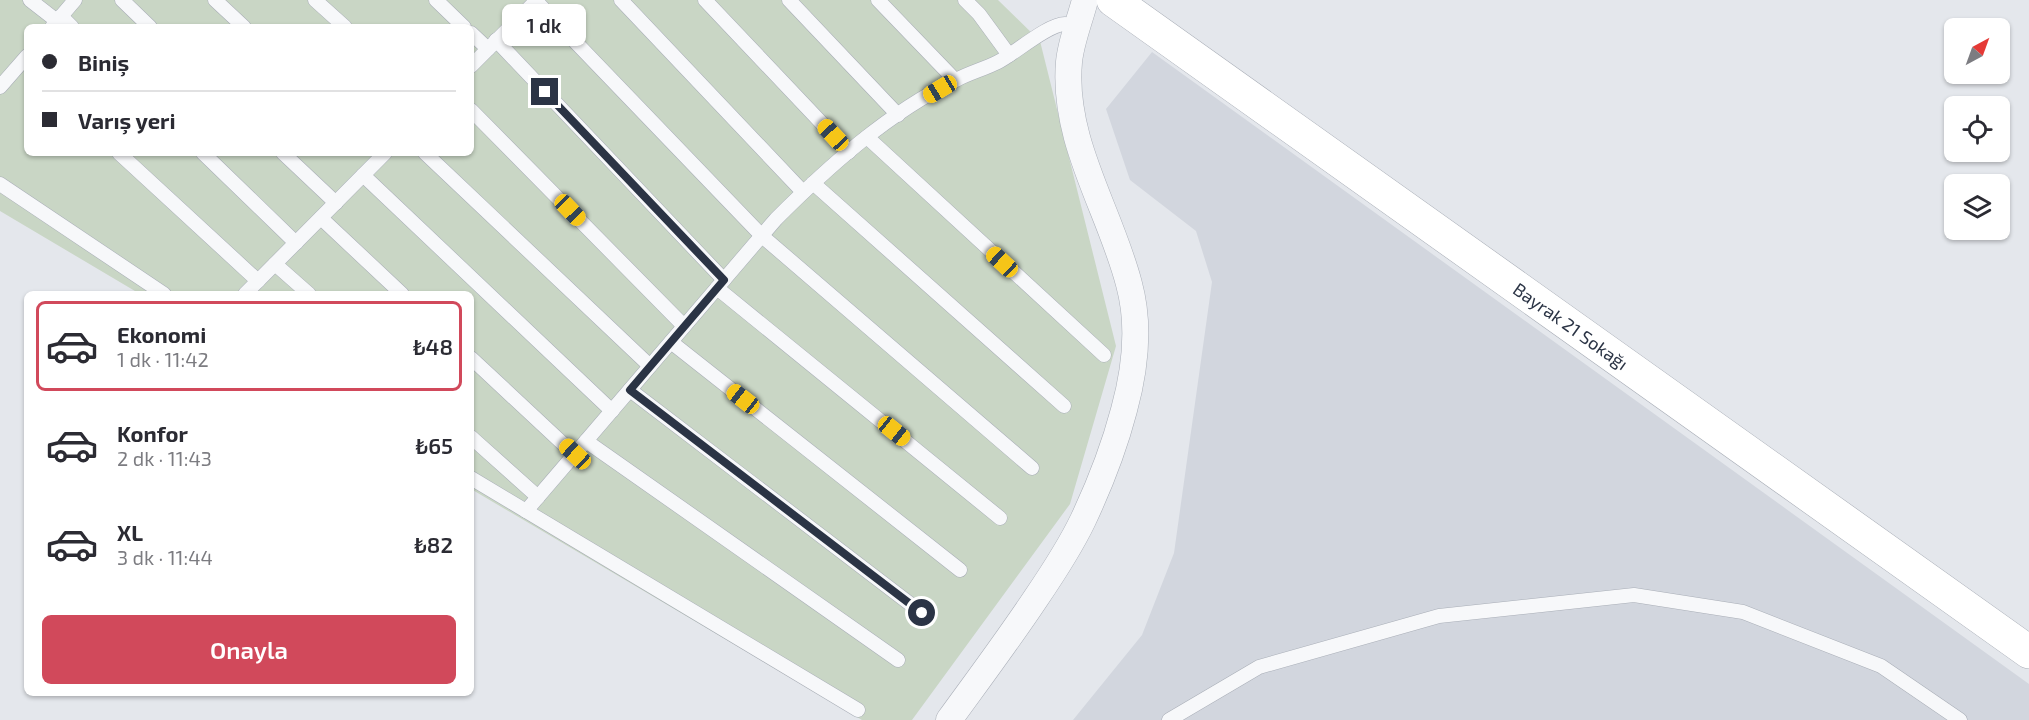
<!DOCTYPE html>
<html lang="tr">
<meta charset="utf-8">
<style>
body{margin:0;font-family:"Exo 2",sans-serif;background:#f7f7f7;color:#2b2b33;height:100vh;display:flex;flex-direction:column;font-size:22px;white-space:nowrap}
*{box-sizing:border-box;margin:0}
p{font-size:20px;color:#7c7c81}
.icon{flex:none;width:33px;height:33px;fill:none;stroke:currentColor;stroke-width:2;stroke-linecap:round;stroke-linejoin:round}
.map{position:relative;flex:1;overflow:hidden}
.details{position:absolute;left:24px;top:291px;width:450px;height:405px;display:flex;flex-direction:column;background:#fff;border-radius:9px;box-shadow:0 2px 4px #0004}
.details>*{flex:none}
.banner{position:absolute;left:24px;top:24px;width:450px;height:132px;border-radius:9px;box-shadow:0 2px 4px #0004;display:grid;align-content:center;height:132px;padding:0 18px;background:#fff}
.needle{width:39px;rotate:41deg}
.tools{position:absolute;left:1944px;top:18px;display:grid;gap:12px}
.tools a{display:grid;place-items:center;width:66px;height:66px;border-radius:9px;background:#fff;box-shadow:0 2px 4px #0004;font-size:30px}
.end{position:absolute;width:27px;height:27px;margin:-14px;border:8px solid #2b3445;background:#fff;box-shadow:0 0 0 3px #fff}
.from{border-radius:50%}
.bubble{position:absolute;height:42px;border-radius:9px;background:#fff;box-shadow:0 2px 4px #0004;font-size:20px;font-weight:600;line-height:42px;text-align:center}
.car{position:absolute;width:18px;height:36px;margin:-18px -9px;border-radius:8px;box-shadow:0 0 4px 2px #0007;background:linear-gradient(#f5c518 24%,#345 0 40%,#f5c518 0 76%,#345 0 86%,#f5c518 0)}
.banner b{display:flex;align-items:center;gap:21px;height:57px;font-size:22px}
.banner b+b{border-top:2px solid #e1e1e2}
.banner i{width:15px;height:15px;background:#2b2b33}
ul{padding:10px 0 0;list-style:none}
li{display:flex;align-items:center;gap:18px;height:90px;margin:0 12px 9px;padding:0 6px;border:3px solid transparent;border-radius:9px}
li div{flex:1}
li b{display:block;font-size:22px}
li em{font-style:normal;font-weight:600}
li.on{border-color:#d1495b}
li>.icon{width:54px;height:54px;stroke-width:1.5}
.button{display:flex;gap:12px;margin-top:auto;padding:12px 18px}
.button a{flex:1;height:69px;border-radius:9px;background:#d1495b;color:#fff;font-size:24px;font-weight:600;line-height:69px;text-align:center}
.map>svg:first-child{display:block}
.built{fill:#d2d6de}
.green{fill:#c9d6c5;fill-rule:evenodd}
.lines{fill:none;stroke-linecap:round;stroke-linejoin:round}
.lane-casing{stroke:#a9aeb7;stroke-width:15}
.street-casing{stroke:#a9aeb7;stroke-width:27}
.secondary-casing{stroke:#a9aeb7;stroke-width:34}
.lane{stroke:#f7f8fa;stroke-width:14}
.street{stroke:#f7f8fa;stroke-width:26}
.secondary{stroke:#fff;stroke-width:33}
.route{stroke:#2b3445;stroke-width:8}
.labels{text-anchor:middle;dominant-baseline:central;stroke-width:4.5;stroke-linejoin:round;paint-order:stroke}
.street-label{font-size:18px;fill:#2b3445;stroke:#f4f6f9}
</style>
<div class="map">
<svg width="2029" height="720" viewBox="0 0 2029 720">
<rect width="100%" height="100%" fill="#e4e7ec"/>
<path class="built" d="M 1152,52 L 2029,684 L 2029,720 L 1073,720 L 1142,635 L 1174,553 L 1212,282 L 1196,231 L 1130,180 L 1106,109 Z"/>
<path class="green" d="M 0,0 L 998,0 L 1040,41 L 1116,346 L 1070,504 L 912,720 L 862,720 L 471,489 L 471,294 L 140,294 L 0,211 ZM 27,27 L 471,27 L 471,153 L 27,153 Z"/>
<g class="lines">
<defs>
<g id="lane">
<path d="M 30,0 L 57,21"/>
<path d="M 122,0 L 150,27"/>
<path d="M 215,0 L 244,27"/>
<path d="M 315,0 L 345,27"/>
<path d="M 436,0 L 464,27"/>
<path d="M 621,0 L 803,192"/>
<path d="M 705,0 L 849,152"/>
<path d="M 789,0 L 898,115"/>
<path d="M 878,0 L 955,80"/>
<path d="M 965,0 L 979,14 L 1009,55"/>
<path d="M 536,1 L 762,236 L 1032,468"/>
<path d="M 61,16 L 72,27"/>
<path d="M 52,27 L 75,0"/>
<path d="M 471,33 L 488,49"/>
<path d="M 496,40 L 724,280"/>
<path d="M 471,66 L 537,0"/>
<path d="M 0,87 L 27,56"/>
<path d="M 471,110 L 684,326"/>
<path d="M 867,137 L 1104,355"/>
<path d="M 119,153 L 258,281"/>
<path d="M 203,153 L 296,243"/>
<path d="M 283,153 L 336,203"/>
<path d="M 425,153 L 650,366"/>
<path d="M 363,175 L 612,411"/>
<path d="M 813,183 L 1064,406"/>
<path d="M 0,184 L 164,294"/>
<path d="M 321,218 L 402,294"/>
<path d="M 275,264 L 309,294"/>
<path d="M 717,288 L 1000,518"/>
<path d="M 245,294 L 385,153"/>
<path d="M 671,342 L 960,570"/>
<path d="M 471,358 L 575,455"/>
<path d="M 630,390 L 922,613"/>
<path d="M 471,437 L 538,497"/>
<path d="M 586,441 L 898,660"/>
<path d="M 471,478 L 858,710"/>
<path d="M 526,511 L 776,219 C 828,167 889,112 956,80 C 969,73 984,69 998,62 C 1014,54 1048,24 1065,24 C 1069,24 1074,26 1078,27"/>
<path d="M 1169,720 L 1259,667 L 1439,616 L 1634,595 L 1743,612 L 1881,666 L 1960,720"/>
</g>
<path id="street" d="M 949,720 C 978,680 1008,640 1036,598 C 1053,573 1070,547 1083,520 C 1100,484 1114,448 1124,410 C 1135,370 1140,324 1129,284 C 1110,210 1062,141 1069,62 C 1071,41 1080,20 1085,0"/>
<g id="secondary">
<path id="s1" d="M 1113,0 L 2029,652"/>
</g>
</defs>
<use href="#lane" class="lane-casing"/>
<use href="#street" class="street-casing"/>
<use href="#secondary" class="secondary-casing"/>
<use href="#lane" class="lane"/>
<use href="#street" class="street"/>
<use href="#secondary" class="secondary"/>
</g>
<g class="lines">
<path class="route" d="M 545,92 L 724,280 L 630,390 L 922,613"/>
</g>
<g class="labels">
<g class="street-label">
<text stroke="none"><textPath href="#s1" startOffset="562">Bayrak 21 Sokağı</textPath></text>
</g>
</g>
</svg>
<div class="tools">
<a><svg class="needle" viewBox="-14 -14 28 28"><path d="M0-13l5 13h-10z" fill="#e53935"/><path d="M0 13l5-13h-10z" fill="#7c7c81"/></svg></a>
<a><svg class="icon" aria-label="locate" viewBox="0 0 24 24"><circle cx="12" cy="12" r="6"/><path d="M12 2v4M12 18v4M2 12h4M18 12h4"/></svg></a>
<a><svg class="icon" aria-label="layers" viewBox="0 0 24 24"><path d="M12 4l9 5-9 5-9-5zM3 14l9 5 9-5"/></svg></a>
</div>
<i class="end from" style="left:922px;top:613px"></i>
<i class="end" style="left:545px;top:92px"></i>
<div class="bubble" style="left:502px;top:4px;width:84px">1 dk</div>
<i class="car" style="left:940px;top:89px;rotate:239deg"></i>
<i class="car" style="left:833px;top:135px;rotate:317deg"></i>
<i class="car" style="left:570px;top:210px;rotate:136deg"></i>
<i class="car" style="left:1002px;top:262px;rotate:313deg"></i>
<i class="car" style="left:743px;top:399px;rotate:308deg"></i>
<i class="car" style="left:894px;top:431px;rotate:129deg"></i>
<i class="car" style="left:575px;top:454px;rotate:313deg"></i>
<div class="banner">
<b><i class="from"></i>Biniş</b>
<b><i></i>Varış yeri</b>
</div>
<section class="details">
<ul>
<li class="on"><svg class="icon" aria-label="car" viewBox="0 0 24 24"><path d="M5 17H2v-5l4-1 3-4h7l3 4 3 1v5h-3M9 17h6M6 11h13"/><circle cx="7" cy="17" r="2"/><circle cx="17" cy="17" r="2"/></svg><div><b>Ekonomi</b><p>1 dk · 11:42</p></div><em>₺48</em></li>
<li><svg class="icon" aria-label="car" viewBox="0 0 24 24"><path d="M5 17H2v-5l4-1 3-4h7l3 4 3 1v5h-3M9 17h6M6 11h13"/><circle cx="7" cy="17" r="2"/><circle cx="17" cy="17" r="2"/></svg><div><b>Konfor</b><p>2 dk · 11:43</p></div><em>₺65</em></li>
<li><svg class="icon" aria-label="car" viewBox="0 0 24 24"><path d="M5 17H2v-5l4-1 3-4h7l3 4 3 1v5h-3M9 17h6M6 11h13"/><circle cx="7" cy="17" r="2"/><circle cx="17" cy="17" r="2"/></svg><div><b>XL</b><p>3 dk · 11:44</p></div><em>₺82</em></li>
</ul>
<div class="button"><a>Onayla</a></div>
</section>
</div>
